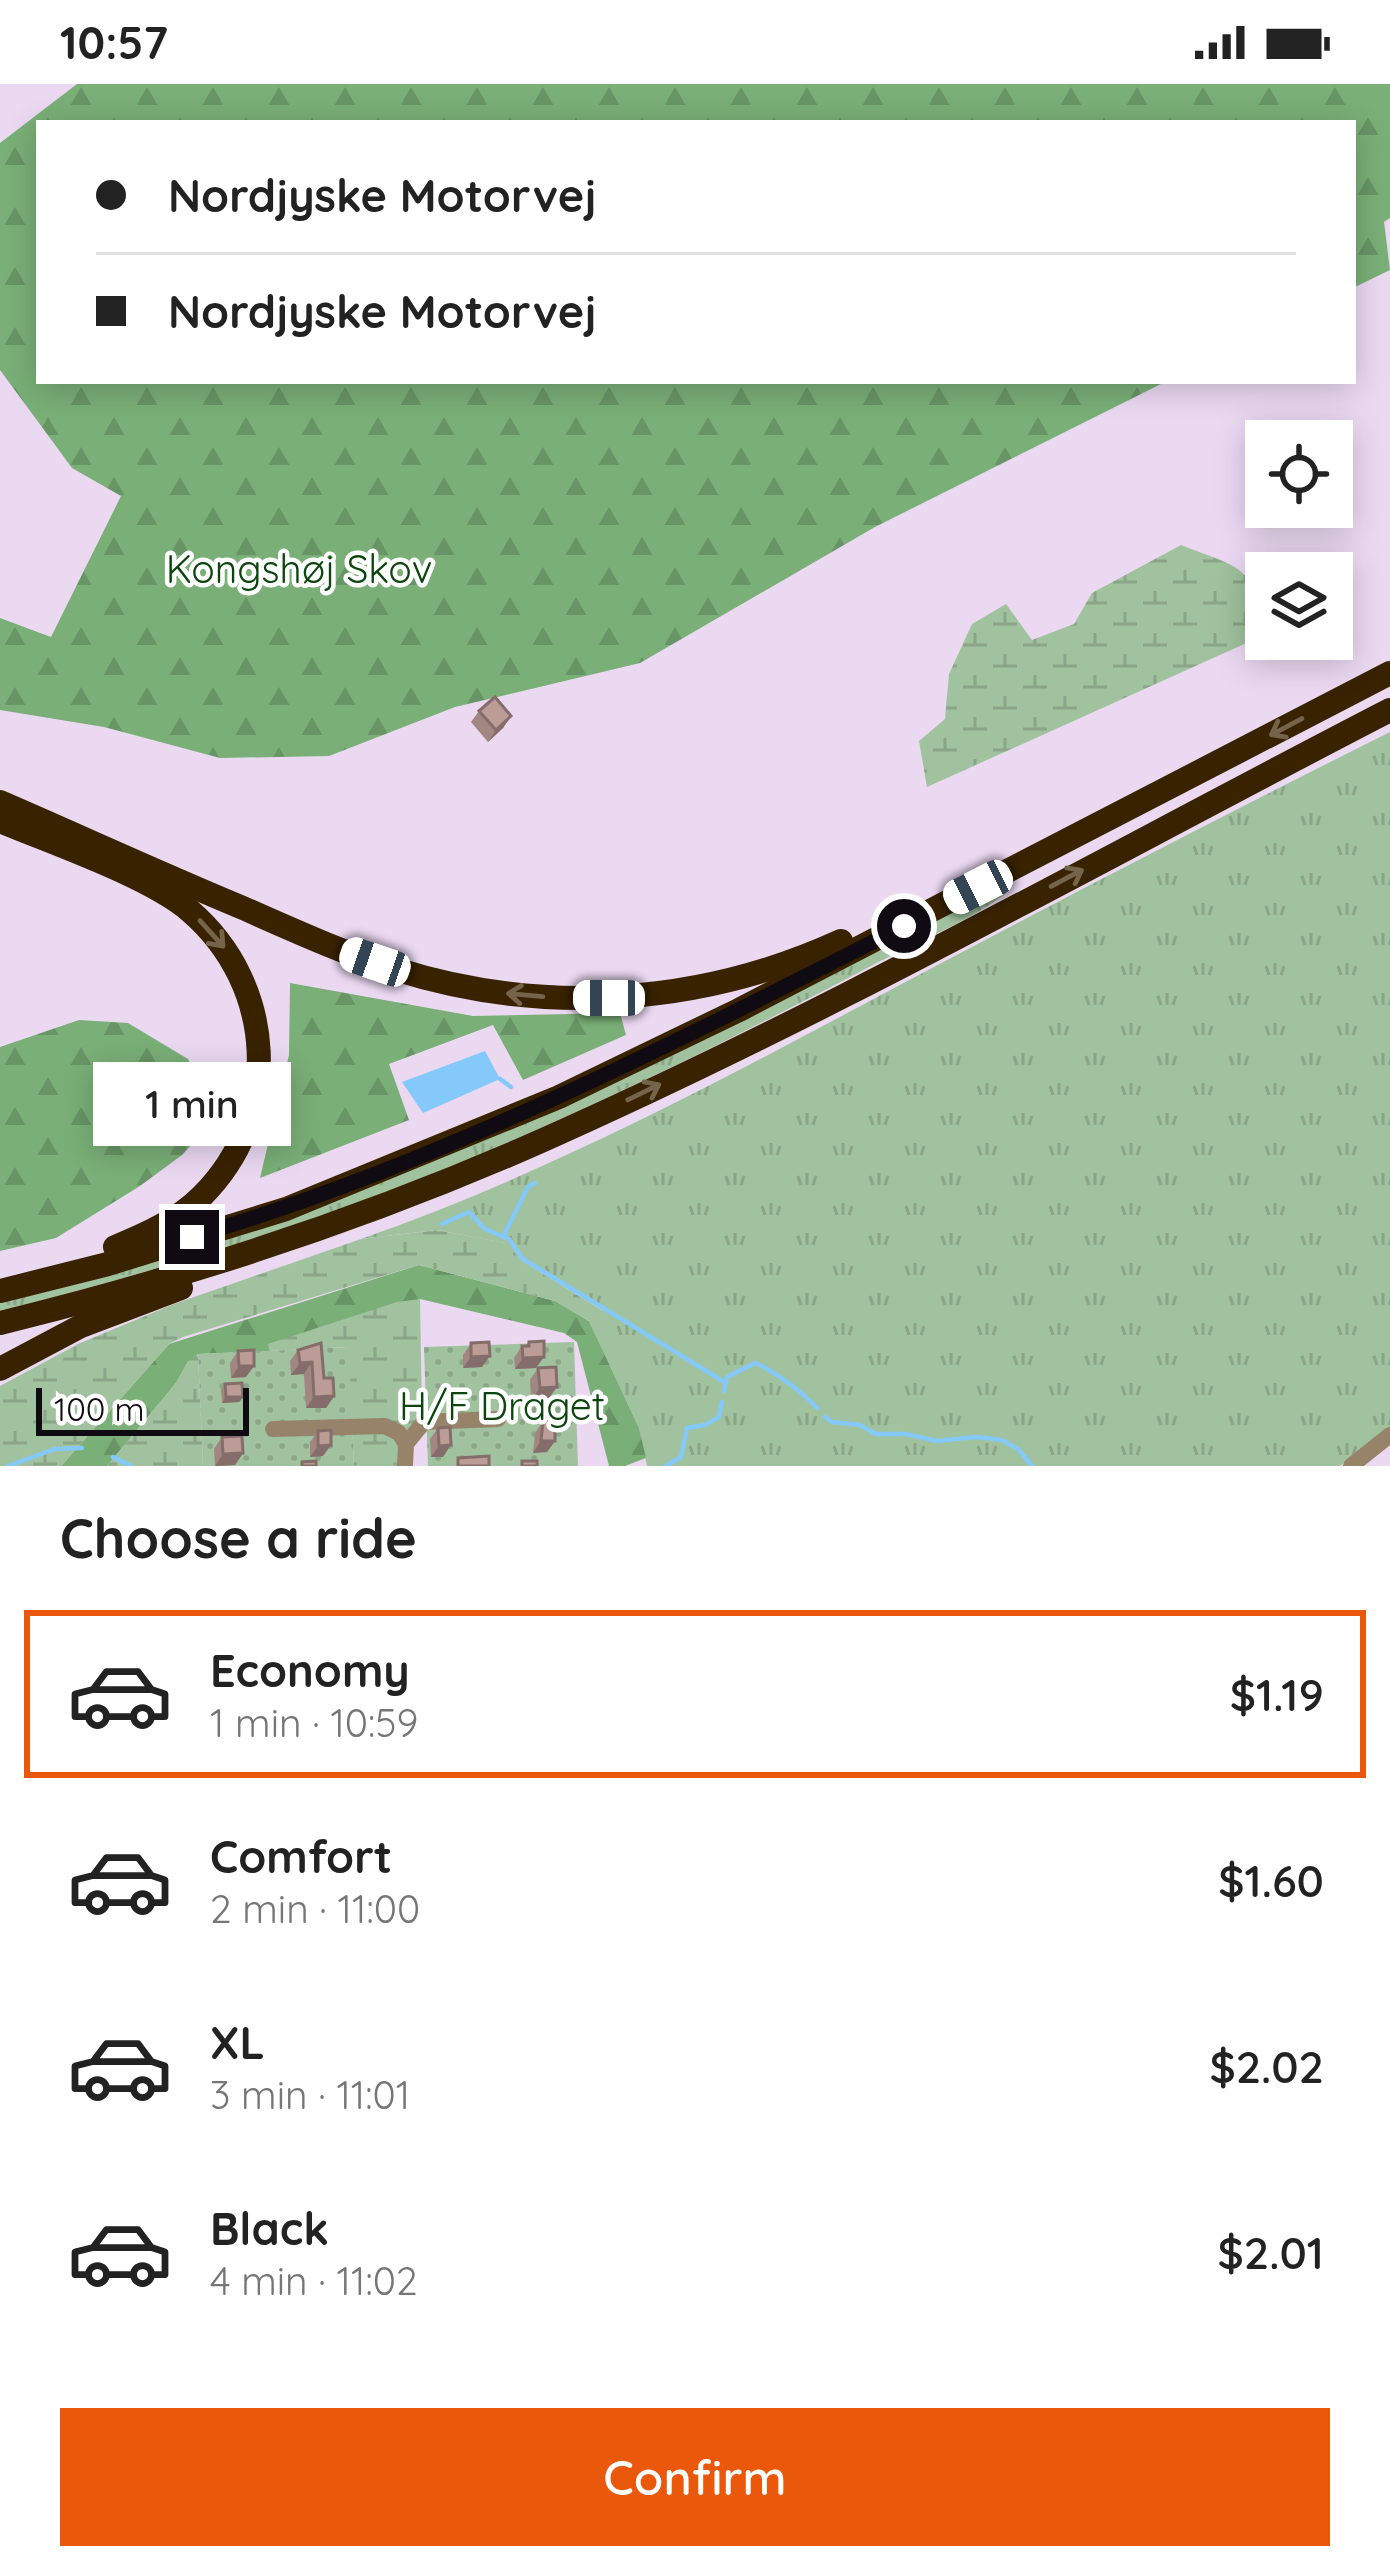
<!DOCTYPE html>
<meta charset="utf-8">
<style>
body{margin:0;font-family:Quicksand,sans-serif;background:#f2f2f2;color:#222;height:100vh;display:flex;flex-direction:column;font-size:45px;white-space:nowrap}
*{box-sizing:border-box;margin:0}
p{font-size:39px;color:#767676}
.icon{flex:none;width:66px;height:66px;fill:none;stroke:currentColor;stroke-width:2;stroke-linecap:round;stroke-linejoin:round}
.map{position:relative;height:1382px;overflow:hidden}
.panel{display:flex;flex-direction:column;background:#fff;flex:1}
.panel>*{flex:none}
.guide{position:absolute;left:36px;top:36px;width:1320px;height:264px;border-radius:0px;box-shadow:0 6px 30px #0003;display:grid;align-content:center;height:264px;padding:0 60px;background:#fff}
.tools{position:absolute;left:1245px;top:336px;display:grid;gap:24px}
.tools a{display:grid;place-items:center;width:108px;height:108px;border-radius:0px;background:#fff;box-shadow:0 6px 30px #0003;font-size:60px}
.scale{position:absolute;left:36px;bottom:30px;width:213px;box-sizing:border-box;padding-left:12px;border:6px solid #100b13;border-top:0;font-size:33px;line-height:42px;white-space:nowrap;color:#100b13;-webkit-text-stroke:9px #fff;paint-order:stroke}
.end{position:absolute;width:54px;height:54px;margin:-27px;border:15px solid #100b13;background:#fff;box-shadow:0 0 0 6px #fff}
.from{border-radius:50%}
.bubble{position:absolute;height:84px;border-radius:0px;background:#fff;box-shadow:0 6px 30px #0003;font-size:39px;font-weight:600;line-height:84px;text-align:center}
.car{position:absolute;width:36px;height:72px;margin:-36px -18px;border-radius:15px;box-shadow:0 0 9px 3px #0007;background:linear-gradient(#fff 24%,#345 0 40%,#fff 0 76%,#345 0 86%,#fff 0)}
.guide b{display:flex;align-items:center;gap:42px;height:114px;font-size:45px}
.guide b+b{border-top:3px solid #e0e0e0}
.guide i{width:30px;height:30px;background:#222}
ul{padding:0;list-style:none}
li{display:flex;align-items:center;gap:36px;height:168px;margin:0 24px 18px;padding:0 36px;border:6px solid transparent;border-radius:0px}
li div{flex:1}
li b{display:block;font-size:45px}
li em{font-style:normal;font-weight:600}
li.active{border-color:#ea580c}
li>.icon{width:108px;height:108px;stroke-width:1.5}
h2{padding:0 60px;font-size:54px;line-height:144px}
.action{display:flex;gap:24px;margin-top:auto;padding:24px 60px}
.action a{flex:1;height:138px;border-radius:0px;background:#ea580c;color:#fff;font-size:48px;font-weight:600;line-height:138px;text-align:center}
.status{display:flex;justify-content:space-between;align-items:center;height:84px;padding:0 60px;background:#fff;direction:ltr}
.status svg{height:33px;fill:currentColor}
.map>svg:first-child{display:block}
.grass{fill:url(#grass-tufts)}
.forest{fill:url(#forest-firs)}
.wetland{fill:url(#wetland-marsh)}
.garden{fill:url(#garden-dots)}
.water{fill:#84c9f9}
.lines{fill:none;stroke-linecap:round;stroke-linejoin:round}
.stream{stroke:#84c9f9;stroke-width:4.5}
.minor{stroke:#97836a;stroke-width:16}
.highway{stroke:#382200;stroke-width:24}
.wall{fill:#a28682}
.shaded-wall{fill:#846d6a}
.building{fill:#bc9c97;stroke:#846d6a;stroke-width:3}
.oneway{stroke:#74644c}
.route{stroke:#100b13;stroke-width:15}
.labels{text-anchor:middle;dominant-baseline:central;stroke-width:9;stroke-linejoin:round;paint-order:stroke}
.park-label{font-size:39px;fill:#0d450e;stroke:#fff}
</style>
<div class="status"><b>10:57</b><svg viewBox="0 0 49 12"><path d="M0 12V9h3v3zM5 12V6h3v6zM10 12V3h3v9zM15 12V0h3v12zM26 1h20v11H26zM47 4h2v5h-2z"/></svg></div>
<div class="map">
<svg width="1390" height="1382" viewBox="0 0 1390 1382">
<defs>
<pattern id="grass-tufts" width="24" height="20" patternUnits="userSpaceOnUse" patternTransform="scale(3)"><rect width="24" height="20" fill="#a1c29e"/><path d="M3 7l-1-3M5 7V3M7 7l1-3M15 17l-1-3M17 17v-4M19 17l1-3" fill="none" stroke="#8aa587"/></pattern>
<pattern id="forest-firs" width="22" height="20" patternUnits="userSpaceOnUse" patternTransform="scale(3)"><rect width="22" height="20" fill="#7aaf77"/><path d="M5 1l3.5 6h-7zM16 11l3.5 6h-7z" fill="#689566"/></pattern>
<pattern id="wetland-marsh" width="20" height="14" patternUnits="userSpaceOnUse" patternTransform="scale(3)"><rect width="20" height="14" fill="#a1c29e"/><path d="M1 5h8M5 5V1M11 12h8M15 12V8" fill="none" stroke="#8aa587"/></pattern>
<pattern id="garden-dots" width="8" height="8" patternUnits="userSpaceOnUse" patternTransform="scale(3)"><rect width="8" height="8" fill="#a1c29e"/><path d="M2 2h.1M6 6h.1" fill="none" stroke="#8aa587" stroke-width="1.8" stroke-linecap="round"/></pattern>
</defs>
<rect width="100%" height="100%" fill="#ebd9f2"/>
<g class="grass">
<path d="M 1390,648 L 1390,1345 L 1340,1382 L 647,1382 L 639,1344 L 589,1237 L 602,1226 L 522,1177 L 505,1159 L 437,1146 L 361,1155 C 545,1091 724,995 896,903 C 1060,816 1224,731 1390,648 Z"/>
<path d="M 1014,800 C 998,825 904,864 873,881 C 690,977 503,1069 307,1137 C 206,1172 103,1200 0,1228 L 0,1217 L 306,1126 Z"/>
</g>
<g class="forest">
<path d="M 77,0 L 1390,0 L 1390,134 L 1384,138 L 1390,186 L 1353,204 L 1353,39 L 39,39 L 39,297 L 1167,297 L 875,443 L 640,579 L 455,623 L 329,672 L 220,674 L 104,643 L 0,626 L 0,534 L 51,553 L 121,412 L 72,384 L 0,286 L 0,59 Z"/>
<path d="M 290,899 L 473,932 L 620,929 L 626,951 L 523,996 L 493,941 L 389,980 L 409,1036 L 260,1094 L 289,971 Z"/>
<path d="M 79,936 L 128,939 L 188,975 L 205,1006 L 203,1048 L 182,1071 L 140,1102 L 56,1154 L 0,1167 L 0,963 Z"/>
<path d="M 419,1181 L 555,1217 L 589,1237 L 639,1344 L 646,1374 L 625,1382 L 609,1382 L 577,1258 L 564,1249 L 420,1215 L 269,1260 L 270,1267 L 198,1270 L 188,1278 L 176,1299 L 107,1382 L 61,1382 L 169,1260 Z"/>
</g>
<g class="wetland">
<path d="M 1181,461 C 1242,485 1257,481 1262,552 L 927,703 L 919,657 L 945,635 L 949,590 L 972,540 L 1006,520 L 1032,556 L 1074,540 L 1092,509 Z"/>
<path d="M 437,1146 L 506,1159 L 522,1177 L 603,1227 L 589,1237 L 555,1217 L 419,1181 L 183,1253 L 169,1260 L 61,1382 L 0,1382 L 0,1302 L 78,1260 L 174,1220 L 361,1155 Z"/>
<path d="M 420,1215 L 422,1330 L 402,1363 L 401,1382 L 354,1382 L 348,1263 L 270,1267 L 268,1260 L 397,1218 Z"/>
<path d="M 198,1270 L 203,1382 L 107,1382 L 176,1299 L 188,1277 Z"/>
</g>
<g class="garden">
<path d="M 574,1258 L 578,1382 L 428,1382 L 424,1263 Z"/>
<path d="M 349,1263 L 354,1382 L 203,1382 L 198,1270 Z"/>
</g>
<path class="water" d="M 485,967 L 500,995 L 423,1029 L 402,998 Z"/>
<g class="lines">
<g class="stream">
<path d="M 500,995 L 511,1003"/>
<path d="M 442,1140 L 469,1128 L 485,1145 L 509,1155 L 523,1175 L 726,1299"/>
<path d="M 503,1153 L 528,1103 L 535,1099"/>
<path d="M 724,1307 L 727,1293 L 755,1279 C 775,1287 802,1308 817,1324"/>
<path d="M 825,1333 L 832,1338 L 860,1341 L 876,1350 L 906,1350 L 937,1357 L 976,1353 L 1002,1356 L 1018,1365 L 1032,1382"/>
<path d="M 113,1373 L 131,1382"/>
<path d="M 8,1382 L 55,1365 L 82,1364"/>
<path d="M 666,1382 L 681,1373 L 687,1344 L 705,1341 L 719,1333 L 722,1318"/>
</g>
<g class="minor">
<path d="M 273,1345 L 385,1342 L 399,1349 L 406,1360"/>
<path d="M 405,1382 L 406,1360 L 424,1338 L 498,1335"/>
<path d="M 1351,1382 L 1390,1351"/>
</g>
<g class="highway">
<path d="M 0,718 C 81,753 161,790 243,824 C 293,846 343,869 395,885 C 543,932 701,921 841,857"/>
<path d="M 0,737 C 52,759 149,792 190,827 C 276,901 283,1031 202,1112 C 178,1136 147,1150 115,1163"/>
<path d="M 0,1207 L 108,1180 L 286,1125 L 559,1013 L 739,926 L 1390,589"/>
<path d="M 0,1239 C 184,1194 367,1134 541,1057 C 831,928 1109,771 1390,626"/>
<path d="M 0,1285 L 81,1242 L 181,1204"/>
</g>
</g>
<g class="wall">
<path d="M 479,627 L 511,632 L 503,644 L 488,658 L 471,638 Z"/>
<path d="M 529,1258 L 536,1284 L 515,1285 L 514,1274 L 522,1262 L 525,1262 Z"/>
<path d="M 321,1259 L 324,1294 L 334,1312 L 326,1324 L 306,1324 L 304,1290 L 291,1291 L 290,1277 L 298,1266 Z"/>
<path d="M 471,1259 L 482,1283 L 463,1284 L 463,1271 Z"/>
<path d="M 238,1267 L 246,1293 L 231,1294 L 230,1279 Z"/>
<path d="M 538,1284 L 549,1314 L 531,1315 L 530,1296 Z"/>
<path d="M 225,1300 L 243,1313 L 239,1318 L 222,1319 L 221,1306 Z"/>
<path d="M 543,1337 L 555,1357 L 547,1368 L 533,1369 L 535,1349 Z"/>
<path d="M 438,1344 L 443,1373 L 431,1373 L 430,1355 Z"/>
<path d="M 318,1347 L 323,1372 L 310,1373 L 310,1358 Z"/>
<path d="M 222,1353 L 243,1369 L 235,1381 L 215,1382 L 214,1365 Z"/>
</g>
<g class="shaded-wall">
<path d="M 511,632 L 503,644 L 488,658 L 496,646 Z"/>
<path d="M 490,1272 L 482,1283 L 463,1284 L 471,1273 Z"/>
<path d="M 544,1273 L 536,1284 L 515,1285 L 523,1274 Z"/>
<path d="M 312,1278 L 304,1290 L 291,1291 L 300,1279 Z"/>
<path d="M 239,1282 L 254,1282 L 246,1293 L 231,1294 Z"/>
<path d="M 557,1303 L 549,1314 L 531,1315 L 540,1304 Z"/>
<path d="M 334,1312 L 326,1324 L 306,1324 L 314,1313 Z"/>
<path d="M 226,1313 L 243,1313 L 239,1318 L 222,1319 Z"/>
<path d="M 541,1357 L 555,1357 L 547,1368 L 533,1369 Z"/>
<path d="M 331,1361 L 323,1372 L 310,1373 L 318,1362 Z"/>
<path d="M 451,1361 L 443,1373 L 431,1373 L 439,1362 Z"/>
<path d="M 243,1369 L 235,1381 L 215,1382 L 223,1370 Z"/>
</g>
<g class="building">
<path d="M 495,613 L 511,632 L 496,646 L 479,627 Z"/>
<path d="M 544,1257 L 544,1273 L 523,1274 L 522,1262 L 529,1262 L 529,1258 Z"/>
<path d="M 489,1258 L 490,1272 L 471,1273 L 471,1259 Z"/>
<path d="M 321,1259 L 324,1294 L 333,1294 L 334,1312 L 314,1313 L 312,1278 L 300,1279 L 298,1266 Z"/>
<path d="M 254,1266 L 254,1282 L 239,1282 L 238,1267 Z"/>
<path d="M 556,1283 L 557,1303 L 540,1304 L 538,1284 Z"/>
<path d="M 242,1299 L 243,1313 L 226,1313 L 225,1300 Z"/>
<path d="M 543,1337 L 555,1337 L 555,1357 L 541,1357 Z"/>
<path d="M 450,1343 L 451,1361 L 439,1362 L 438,1344 Z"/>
<path d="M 331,1346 L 331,1361 L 318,1362 L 318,1347 Z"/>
<path d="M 242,1352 L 243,1369 L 223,1370 L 222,1353 Z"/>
<path d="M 489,1372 L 489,1382 L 458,1382 L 458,1374 Z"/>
<path d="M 316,1377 L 316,1382 L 302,1382 L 302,1378 Z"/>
<rect x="522" y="1377" width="15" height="5"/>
</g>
<defs><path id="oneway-shaft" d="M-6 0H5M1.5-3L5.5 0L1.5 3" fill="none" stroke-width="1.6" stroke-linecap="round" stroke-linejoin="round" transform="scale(3)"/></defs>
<g class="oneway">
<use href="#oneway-shaft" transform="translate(1286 643) rotate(152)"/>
<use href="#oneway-shaft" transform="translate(1067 794) rotate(-28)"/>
<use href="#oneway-shaft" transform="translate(212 850) rotate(48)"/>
<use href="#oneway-shaft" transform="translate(525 911) rotate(-175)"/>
<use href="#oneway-shaft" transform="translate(644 1008) rotate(-26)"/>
</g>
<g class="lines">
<path class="route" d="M 192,1153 C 442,1079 673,960 904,842"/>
</g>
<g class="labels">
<g class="park-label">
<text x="299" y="484">Kongshøj Skov</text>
<text x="502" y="1321">H/F Draget</text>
</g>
</g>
</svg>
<div class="tools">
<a><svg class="icon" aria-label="locate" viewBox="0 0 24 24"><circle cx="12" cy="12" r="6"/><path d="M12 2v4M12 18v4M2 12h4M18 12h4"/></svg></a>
<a><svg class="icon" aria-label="layers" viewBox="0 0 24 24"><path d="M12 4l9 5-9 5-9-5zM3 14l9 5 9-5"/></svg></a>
</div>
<div class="scale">100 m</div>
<i class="end from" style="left:904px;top:842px"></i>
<i class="end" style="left:192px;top:1153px"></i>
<div class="bubble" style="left:93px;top:978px;width:198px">1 min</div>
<i class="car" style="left:978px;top:803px;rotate:243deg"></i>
<i class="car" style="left:375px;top:878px;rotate:289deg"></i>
<i class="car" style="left:609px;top:914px;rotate:270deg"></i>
<div class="guide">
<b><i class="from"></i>Nordjyske Motorvej</b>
<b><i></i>Nordjyske Motorvej</b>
</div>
</div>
<section class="panel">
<h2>Choose a ride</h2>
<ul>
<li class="active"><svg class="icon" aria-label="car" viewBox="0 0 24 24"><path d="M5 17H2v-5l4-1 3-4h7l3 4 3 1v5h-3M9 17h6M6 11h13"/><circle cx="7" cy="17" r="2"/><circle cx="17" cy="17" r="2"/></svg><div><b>Economy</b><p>1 min · 10:59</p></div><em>$1.19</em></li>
<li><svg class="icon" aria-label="car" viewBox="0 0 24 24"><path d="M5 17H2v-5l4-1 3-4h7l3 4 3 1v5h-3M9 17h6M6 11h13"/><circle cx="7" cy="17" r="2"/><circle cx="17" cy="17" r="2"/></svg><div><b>Comfort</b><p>2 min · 11:00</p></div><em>$1.60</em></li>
<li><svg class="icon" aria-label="car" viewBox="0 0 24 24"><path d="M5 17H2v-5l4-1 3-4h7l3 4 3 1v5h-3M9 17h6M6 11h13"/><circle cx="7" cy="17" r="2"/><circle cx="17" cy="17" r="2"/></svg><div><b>XL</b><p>3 min · 11:01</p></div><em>$2.02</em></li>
<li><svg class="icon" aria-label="car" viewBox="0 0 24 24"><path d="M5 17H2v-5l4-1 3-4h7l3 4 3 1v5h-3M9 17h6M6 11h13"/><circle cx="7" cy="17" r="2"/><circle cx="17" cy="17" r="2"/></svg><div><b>Black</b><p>4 min · 11:02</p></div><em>$2.01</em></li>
</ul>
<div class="action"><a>Confirm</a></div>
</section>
